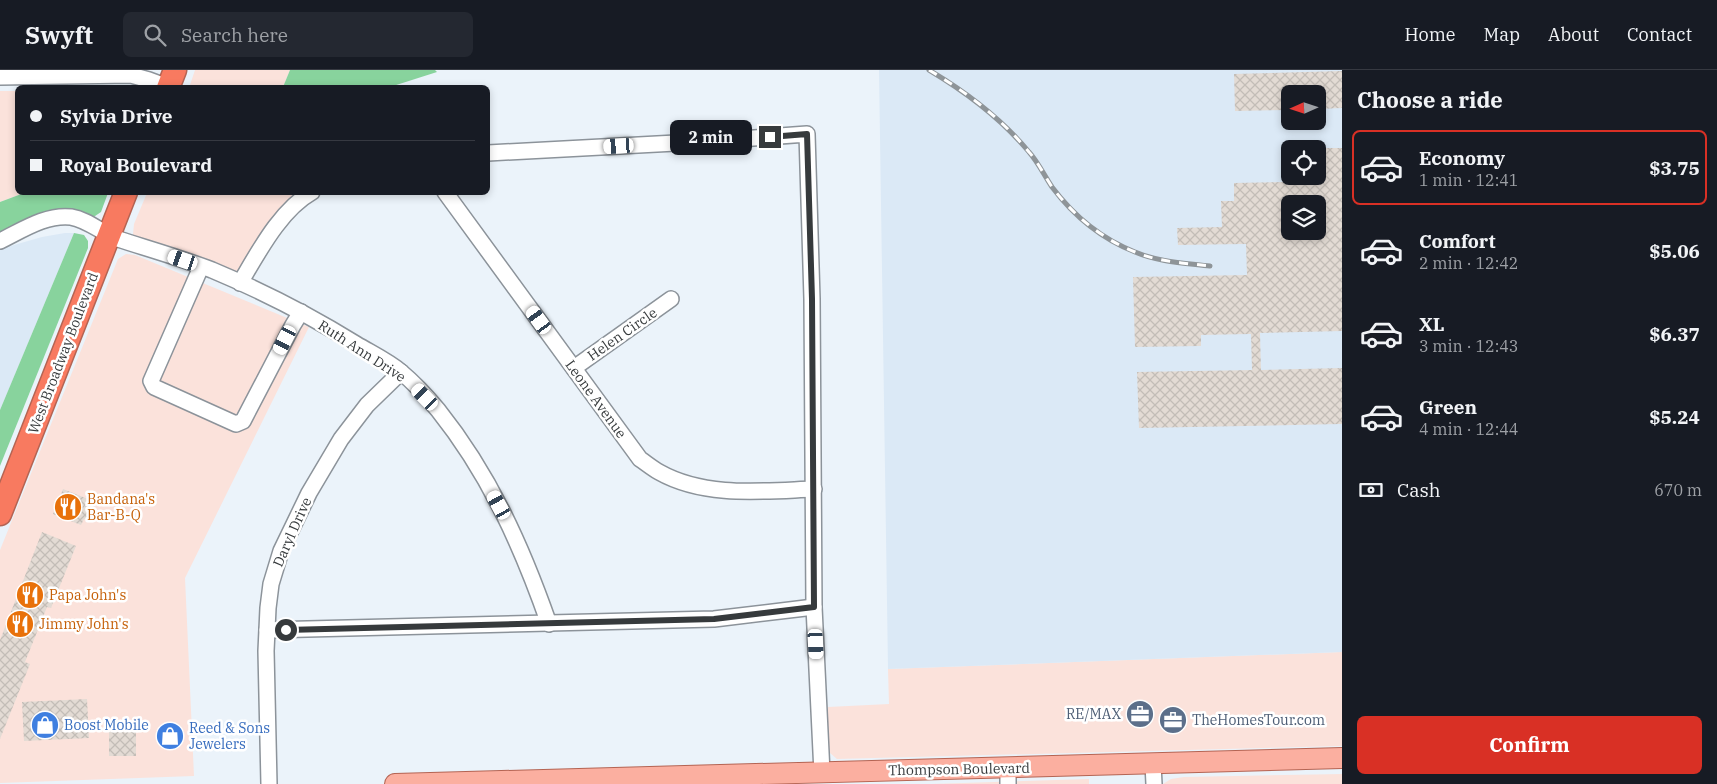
<!DOCTYPE html>
<meta charset="utf-8">
<style>
body{margin:0;font-family:"IBM Plex Serif",serif;background:#242831;color:#f1f3f6;height:100vh;display:flex;flex-direction:column;font-size:19px;white-space:nowrap}
*{box-sizing:border-box;margin:0}
p{font-size:16px;color:#9ea1a6}
.icon{flex:none;width:28px;height:28px;fill:none;stroke:currentColor;stroke-width:2;stroke-linecap:round;stroke-linejoin:round}
.map{position:relative;flex:1;overflow:hidden}
.drawer{display:flex;flex-direction:column;background:#171b24;width:375px}
.drawer>*{flex:none}
.banner{position:absolute;left:15px;top:15px;width:475px;height:110px;border-radius:8px;box-shadow:0 2px 8px #0003;display:grid;align-content:center;height:110px;padding:0 15px;background:#171b24}
.needle{width:32px;rotate:267deg}
.tools{position:absolute;left:1281px;top:15px;display:grid;gap:10px}
.tools a{display:grid;place-items:center;width:45px;height:45px;border-radius:8px;background:#171b24;box-shadow:0 2px 8px #0003;font-size:25px}
.end{position:absolute;width:22px;height:22px;margin:-11px;border:6px solid #363a3c;background:#fff;box-shadow:0 0 0 2px #fff}
.from{border-radius:50%}
.bubble{position:absolute;height:35px;border-radius:8px;background:#171b24;box-shadow:0 2px 8px #0003;font-size:16px;font-weight:800;line-height:35px;text-align:center}
.car{position:absolute;width:15px;height:30px;margin:-15px -8px;border-radius:6px;box-shadow:0 0 4px 1px #0007;background:linear-gradient(#fff 24%,#345 0 40%,#fff 0 76%,#345 0 86%,#fff 0)}
.banner b{display:flex;align-items:center;gap:18px;height:48px;font-size:19px}
.banner b+b{border-top:1px solid #363941}
.banner i{width:12px;height:12px;background:#f1f3f6}
ul{padding:0;list-style:none}
li{display:flex;align-items:center;gap:15px;height:75px;margin:0 10px 8px;padding:0 5px;border:2px solid transparent;border-radius:8px}
li div{flex:1}
li b{display:block;font-size:19px}
li em{font-style:normal;font-weight:800}
li.current{border-color:#d93025}
li>.icon{width:45px;height:45px;stroke-width:1.5}
h2{padding:0 15px;font-size:22px;line-height:60px}
.pay{display:flex;align-items:center;gap:12px;height:55px;padding:0 15px;font-size:19px}
.pay p{margin-inline-start:auto}
.action{display:flex;gap:10px;margin-top:auto;padding:10px 15px}
.action a{flex:1;height:58px;border-radius:8px;background:#d93025;color:#fff;font-size:20px;font-weight:800;line-height:58px;text-align:center}
header{display:flex;align-items:center;gap:30px;box-sizing:border-box;height:70px;padding:0 25px;background:#171b24;border-bottom:1px solid #363941}
header strong{font-size:24px}
nav{display:flex;gap:28px;margin-inline-start:auto;font-size:18px}
.search{width:350px;height:45px;background:#242831;display:flex;align-items:center;gap:12px;box-sizing:border-box;padding:0 18px;border-radius:8px;color:#9ea1a6;font-size:19px}
main{display:flex;flex:1;min-height:0}
.map>svg:first-child{display:block}
.commercial{fill:#fbe2db}
.built{fill:#dbe9f6;fill-rule:evenodd}
.green{fill:#88d39d}
.building{fill:url(#building-cross-hatch);fill-rule:evenodd}
.lines{fill:none;stroke-linecap:round;stroke-linejoin:round}
.minor-casing{stroke:#8c939a;stroke-width:18}
.major-casing{stroke:#b46453;stroke-width:22}
.highway-casing{stroke:#b46453;stroke-width:25}
.minor{stroke:#fff;stroke-width:15}
.major{stroke:#fbafa0;stroke-width:20}
.highway{stroke:#f87a60;stroke-width:22}
.rail-casing{stroke:#8e9498;stroke-width:5}
.rail{stroke:#fff;stroke-width:3;stroke-dasharray:9;stroke-linecap:butt}
.route{stroke:#363a3c;stroke-width:6}
.labels{text-anchor:middle;dominant-baseline:central;stroke-width:5;stroke-linejoin:round;paint-order:stroke}
.street-label{font-size:14px;fill:#363a3c;stroke:#fff}
.food-label{font-size:14px;fill:#c56008;stroke:#fff;text-anchor:start}
.service-label{font-size:14px;fill:#4e5e75;stroke:#fff;text-anchor:end}
.shop-label{font-size:14px;fill:#366cbe;stroke:#fff;text-anchor:start}
</style>
<header>
<strong>Swyft</strong>
<div class="search"><svg class="icon" aria-label="search" viewBox="0 0 24 24"><circle cx="10" cy="10" r="6"/><path d="M15 15l6 6"/></svg>Search here</div>
<nav><a>Home</a><a>Map</a><a>About</a><a>Contact</a></nav>
</header>
<main>
<div class="map">
<svg width="1342" height="714" viewBox="0 0 1342 714">
<defs>
<pattern id="building-cross-hatch" width="8" height="8" patternUnits="userSpaceOnUse" patternTransform="scale(1.25)"><rect width="8" height="8" fill="#e3dbd4"/><path d="M0 0l8 8M0 8l8-8" fill="none" stroke="#c3bdb7"/></pattern>
</defs>
<rect width="100%" height="100%" fill="#ebf3fa"/>
<g class="commercial">
<path d="M 195,0 L 290,0 L 283,17 L 189,18 Z"/>
<path d="M 0,21 L 17,21 L 18,122 L 24,123 L 0,132 Z"/>
<path d="M 293,122 L 296,129 L 234,207 L 137,170 L 133,164 L 134,154 L 147,123 Z"/>
<path d="M 126,184 L 135,185 L 309,257 L 185,508 L 194,706 L 0,713 L 0,480 L 118,189 Z"/>
<path d="M 1342,582 L 1342,676 L 837,689 L 830,683 L 826,671 L 828,637 L 889,634 L 888,599 Z"/>
<path d="M 1342,704 L 1342,714 L 1163,714 L 1171,709 L 1184,707 Z"/>
<path d="M 1089,709 L 1089,714 L 931,714 Z"/>
</g>
<g class="built">
<path d="M 879,0 L 1342,0 L 1342,582 L 888,599 ZM 1290,24 L 1318,24 L 1318,51 L 1290,51 ZM 1290,79 L 1318,79 L 1318,106 L 1290,106 ZM 1290,134 L 1318,134 L 1318,161 L 1290,161 Z"/>
<path d="M 65,163 L 74,163 L 0,340 L 0,179 L 42,167 Z"/>
</g>
<g class="green">
<path d="M 290,0 L 435,0 L 437,2 L 390,17 L 283,17 Z"/>
<path d="M 24,123 L 108,123 L 101,142 L 92,148 L 27,150 L 0,162 L 0,132 Z"/>
<path d="M 74,163 L 84,165 L 88,171 L 88,178 L 0,396 L 0,340 Z"/>
</g>
<g class="building">
<path d="M 1342,1 L 1342,38 L 1318,39 L 1318,24 L 1290,24 L 1290,40 L 1235,41 L 1234,4 Z"/>
<path d="M 1318,78 L 1342,78 L 1342,261 L 1260,263 L 1261,300 L 1342,298 L 1342,354 L 1139,358 L 1137,302 L 1252,300 L 1251,264 L 1201,265 L 1201,276 L 1135,277 L 1133,207 L 1247,205 L 1246,174 L 1178,175 L 1177,158 L 1222,157 L 1221,131 L 1234,131 L 1234,113 L 1286,112 L 1285,106 L 1318,106 ZM 1290,134 L 1318,134 L 1318,161 L 1290,161 Z"/>
<path d="M 63,419 L 88,429 L 85,436 L 95,439 L 90,451 L 84,449 L 81,455 L 53,444 Z"/>
<path d="M 42,462 L 76,476 L 51,538 L 47,537 L 25,592 L 30,594 L 0,669 L 0,570 Z"/>
<path d="M 87,629 L 89,668 L 24,671 L 22,632 Z"/>
<rect x="109" y="658" width="27" height="28"/>
</g>
<g class="lines">
<defs>
<g id="minor">
<path d="M 0,7 L 131,5 L 149,10 L 168,17"/>
<path d="M 488,83 L 713,71 L 807,64 L 812,229 L 814,537 L 822,703"/>
<path d="M 445,122 L 640,389 C 646,393 652,398 659,402 C 705,428 763,421 814,419"/>
<path d="M 0,171 C 21,161 46,144 71,147 C 89,150 101,163 118,169 C 149,179 181,188 212,200 C 262,221 311,246 356,274 C 371,283 388,291 401,302 C 413,312 428,328 438,340 C 490,405 522,477 549,554"/>
<path d="M 201,197 L 151,311 L 154,317 L 236,354 L 243,351 L 293,255 L 301,242"/>
<path d="M 240,213 C 258,183 280,140 312,122"/>
<path d="M 574,298 L 671,229"/>
<path d="M 267,560 L 714,549 L 814,537"/>
<path d="M 1153,694 L 1154,714"/>
<path d="M 1008,698 L 1008,714"/>
<path d="M 269,714 L 266,581 L 268,538 L 271,514 L 281,481 L 309,423 L 341,369 L 367,335 L 401,302"/>
</g>
<path id="major" d="M 395,714 L 1342,688"/>
<g id="highway">
<path d="M 168,18 L 175,0"/>
<path d="M 0,444 L 126,122"/>
</g>
</defs>
<use href="#minor" class="minor-casing"/>
<use href="#major" class="major-casing"/>
<use href="#highway" class="highway-casing"/>
<use href="#minor" class="minor"/>
<use href="#major" class="major"/>
<use href="#highway" class="highway"/>
<defs>
<path id="rail" d="M 929,0 C 966,22 1001,48 1029,82 C 1038,92 1044,105 1052,117 C 1073,145 1102,169 1135,182 C 1158,192 1185,193 1210,196"/>
</defs>
<use href="#rail" class="rail-casing"/>
<use href="#rail" class="rail"/>
</g>
<g class="lines">
<path class="route" d="M 286,560 L 714,549 L 814,537 L 812,229 L 807,64 L 770,67"/>
</g>
<defs>
<symbol id="restaurant-disc" viewBox="-11 -11 22 22"><circle r="9.5" fill="#e8710a" stroke="#fff"/><path d="M-5-6h1v4h1v-4h1v4h1v-4h1v5L-1.5 .5V6h-2V.5L-5-1ZM5-6V6H3V1.5H1.5Q1.5-4 5-6Z" fill="#fff"/></symbol>
<symbol id="office-disc" viewBox="-11 -11 22 22"><circle r="9.5" fill="#5c6f8a" stroke="#fff"/><path d="M-6-3h4V-5.5h4V-3h4V5H-6ZM-1-4.5V-3h2v-1.5ZM-6 0V1H6V0Z" fill="#fff"/></symbol>
<symbol id="shop-disc" viewBox="-11 -11 22 22"><circle r="9.5" fill="#3f7fe0" stroke="#fff"/><path d="M-5-2.5h2.3a2.7 3.5 0 0 1 5.4 0H5L5.5 6h-11ZM-1.5-2.5h3a1.5 2.3 0 0 0-3 0Z" fill="#fff"/></symbol>
</defs>
<g fill-rule="evenodd">
<use href="#restaurant-disc" x="52" y="421" width="32" height="32"/>
<use href="#restaurant-disc" x="14" y="509" width="32" height="32"/>
<use href="#restaurant-disc" x="4" y="538" width="32" height="32"/>
<use href="#office-disc" x="1124" y="628" width="32" height="32"/>
<use href="#office-disc" x="1157" y="634" width="32" height="32"/>
<use href="#shop-disc" x="29" y="639" width="32" height="32"/>
<use href="#shop-disc" x="154" y="650" width="32" height="32"/>
</g>
<g class="labels">
<g class="street-label">
<text transform="translate(622 264) rotate(-35)">Helen Circle</text>
<text transform="translate(362 281) rotate(33)">Ruth Ann Drive</text>
<text transform="translate(63 283) rotate(-69)">West Broadway Boulevard</text>
<text transform="translate(596 329) rotate(54)">Leone Avenue</text>
<text transform="translate(292 462) rotate(-66)">Daryl Drive</text>
<text transform="translate(959 699) rotate(-1)">Thompson Boulevard</text>
</g>
<g class="food-label">
<text x="87" y="429">Bandana's<tspan x="87" dy="16">Bar-B-Q</tspan></text>
<text x="49" y="525">Papa John's</text>
<text x="39" y="554">Jimmy John's</text>
</g>
<g class="service-label">
<text x="1121" y="644">RE/MAX</text>
<text x="1192" y="650" text-anchor="start">TheHomesTour.com</text>
</g>
<g class="shop-label">
<text x="64" y="655">Boost Mobile</text>
<text x="189" y="658">Reed &amp; Sons<tspan x="189" dy="16">Jewelers</tspan></text>
</g>
</g>
</svg>
<div class="tools">
<a><svg class="needle" viewBox="-14 -14 28 28"><path d="M0-13l5 13h-10z" fill="#e53935"/><path d="M0 13l5-13h-10z" fill="#9ea1a6"/></svg></a>
<a><svg class="icon" aria-label="locate" viewBox="0 0 24 24"><circle cx="12" cy="12" r="6"/><path d="M12 2v4M12 18v4M2 12h4M18 12h4"/></svg></a>
<a><svg class="icon" aria-label="layers" viewBox="0 0 24 24"><path d="M12 4l9 5-9 5-9-5zM3 14l9 5 9-5"/></svg></a>
</div>
<i class="end from" style="left:286px;top:560px"></i>
<i class="end" style="left:770px;top:67px"></i>
<div class="bubble" style="left:670px;top:50px;width:82px">2 min</div>
<i class="car" style="left:619px;top:76px;rotate:267deg"></i>
<i class="car" style="left:183px;top:190px;rotate:289deg"></i>
<i class="car" style="left:539px;top:250px;rotate:324deg"></i>
<i class="car" style="left:285px;top:270px;rotate:207deg"></i>
<i class="car" style="left:425px;top:327px;rotate:316deg"></i>
<i class="car" style="left:499px;top:435px;rotate:331deg"></i>
<i class="car" style="left:816px;top:574px;rotate:177deg"></i>
<div class="banner">
<b><i class="from"></i>Sylvia Drive</b>
<b><i></i>Royal Boulevard</b>
</div>
</div>
<section class="drawer">
<h2>Choose a ride</h2>
<ul>
<li class="current"><svg class="icon" aria-label="car" viewBox="0 0 24 24"><path d="M5 17H2v-5l4-1 3-4h7l3 4 3 1v5h-3M9 17h6M6 11h13"/><circle cx="7" cy="17" r="2"/><circle cx="17" cy="17" r="2"/></svg><div><b>Economy</b><p>1 min · 12:41</p></div><em>$3.75</em></li>
<li><svg class="icon" aria-label="car" viewBox="0 0 24 24"><path d="M5 17H2v-5l4-1 3-4h7l3 4 3 1v5h-3M9 17h6M6 11h13"/><circle cx="7" cy="17" r="2"/><circle cx="17" cy="17" r="2"/></svg><div><b>Comfort</b><p>2 min · 12:42</p></div><em>$5.06</em></li>
<li><svg class="icon" aria-label="car" viewBox="0 0 24 24"><path d="M5 17H2v-5l4-1 3-4h7l3 4 3 1v5h-3M9 17h6M6 11h13"/><circle cx="7" cy="17" r="2"/><circle cx="17" cy="17" r="2"/></svg><div><b>XL</b><p>3 min · 12:43</p></div><em>$6.37</em></li>
<li><svg class="icon" aria-label="car" viewBox="0 0 24 24"><path d="M5 17H2v-5l4-1 3-4h7l3 4 3 1v5h-3M9 17h6M6 11h13"/><circle cx="7" cy="17" r="2"/><circle cx="17" cy="17" r="2"/></svg><div><b>Green</b><p>4 min · 12:44</p></div><em>$5.24</em></li>
</ul>
<div class="pay"><svg class="icon" aria-label="cash" viewBox="0 0 24 24"><path d="M3 7h18v10H3z"/><circle cx="12" cy="12" r="2"/></svg>Cash<p>670 m</p></div>
<div class="action"><a>Confirm</a></div>
</section>
</main>
